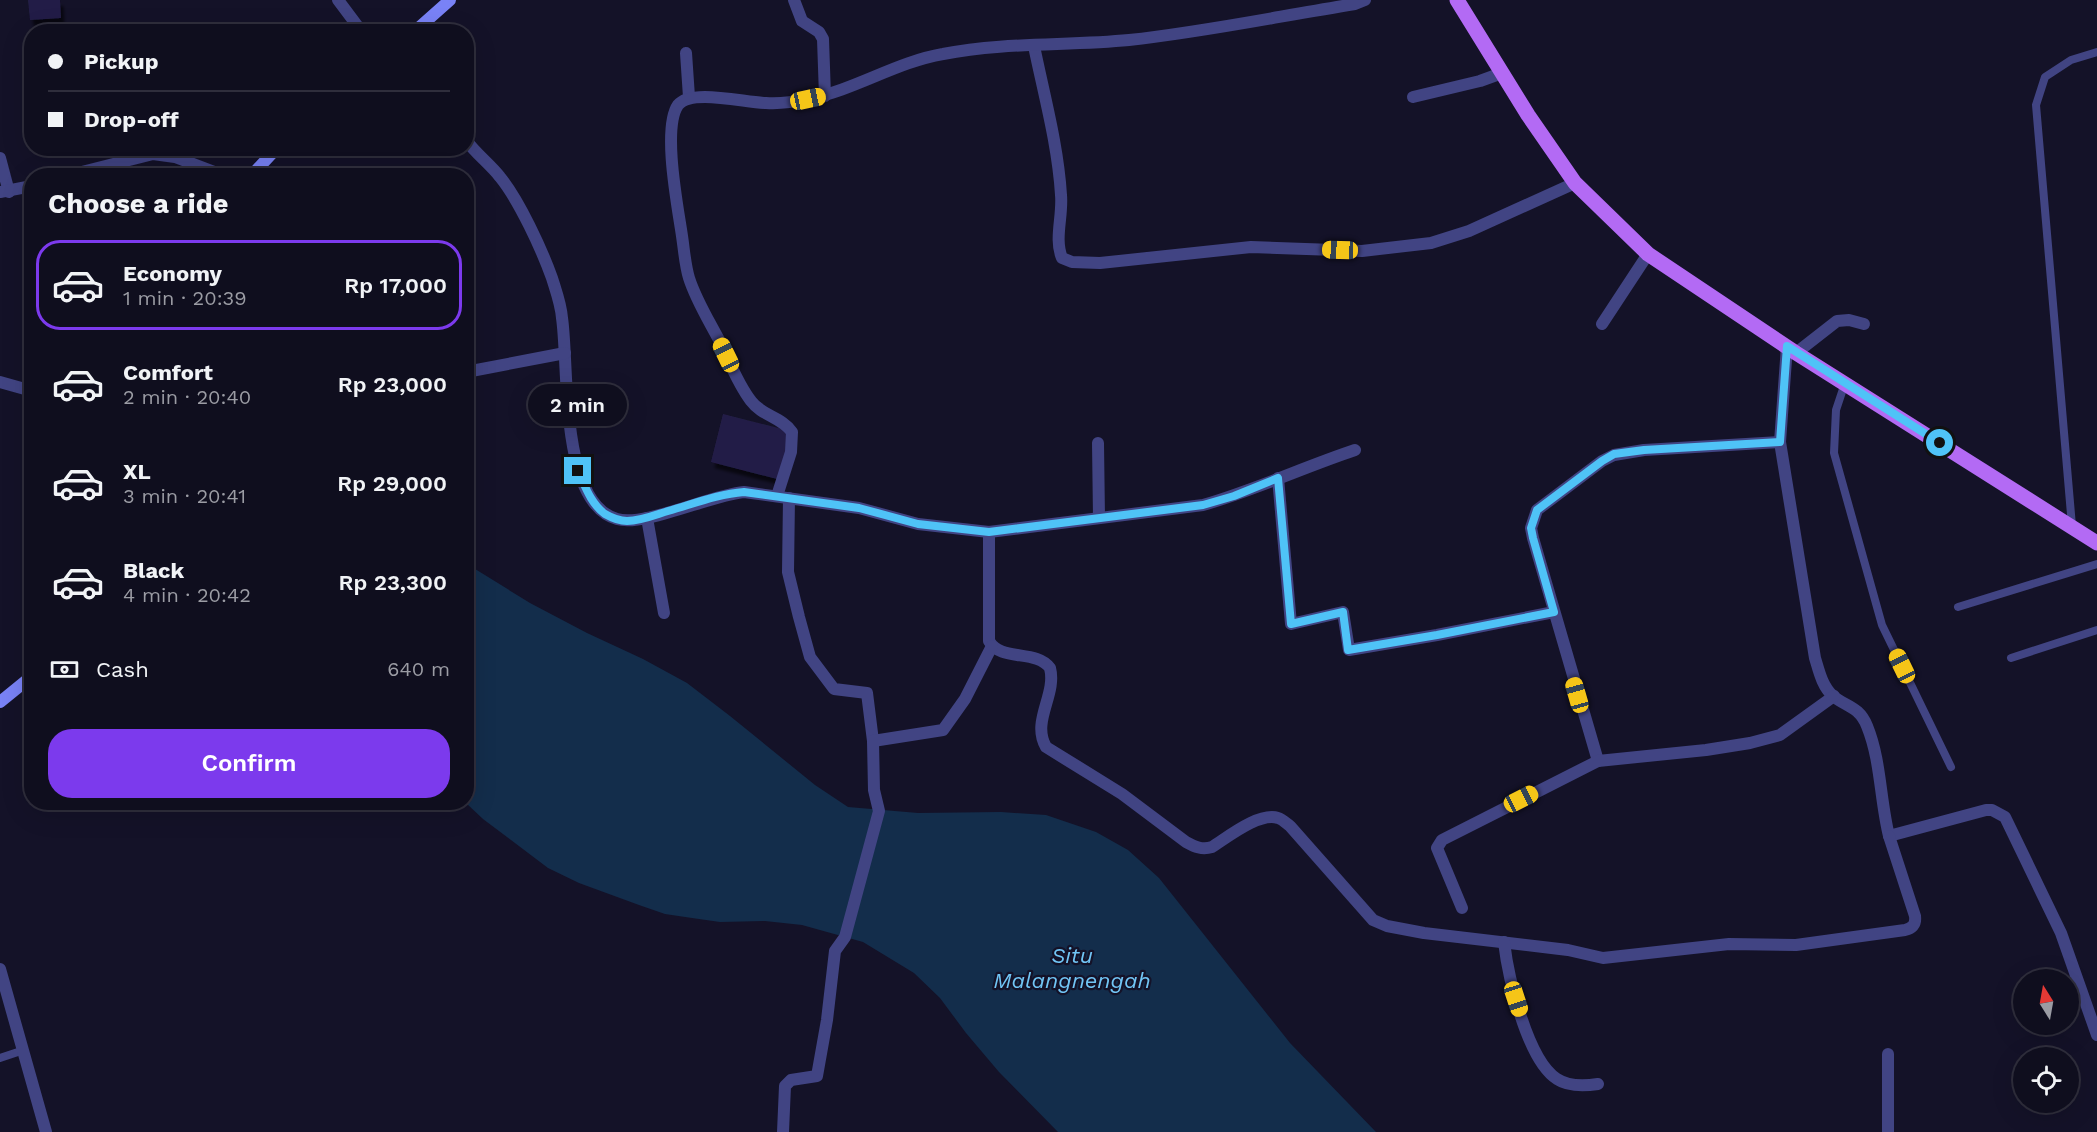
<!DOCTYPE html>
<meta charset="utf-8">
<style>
body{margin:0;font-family:"Work Sans",sans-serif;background:#1d1c2b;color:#f1f3f6;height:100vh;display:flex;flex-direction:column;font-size:22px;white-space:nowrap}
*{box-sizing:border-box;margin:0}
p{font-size:20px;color:#9b9ca4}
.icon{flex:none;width:33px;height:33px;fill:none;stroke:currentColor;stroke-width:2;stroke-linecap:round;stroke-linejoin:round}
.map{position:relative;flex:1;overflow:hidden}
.side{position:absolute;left:24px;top:168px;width:450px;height:642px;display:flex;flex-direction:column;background:#0f0e1e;border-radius:24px;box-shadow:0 6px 24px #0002,0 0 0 2px #2f2e3c}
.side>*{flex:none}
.guide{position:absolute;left:24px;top:24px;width:450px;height:132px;border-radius:24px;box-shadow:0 6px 24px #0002,0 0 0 2px #2f2e3c;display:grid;align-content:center;height:132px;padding:0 24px;background:#0f0e1e}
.needle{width:39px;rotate:349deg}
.tools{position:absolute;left:2013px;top:969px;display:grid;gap:12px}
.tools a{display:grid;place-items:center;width:66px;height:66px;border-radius:50%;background:#0f0e1e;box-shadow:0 6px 24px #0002,0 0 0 2px #2f2e3c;font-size:30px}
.end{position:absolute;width:27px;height:27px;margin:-14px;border:8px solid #4fc3f7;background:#111;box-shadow:0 0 0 3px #111}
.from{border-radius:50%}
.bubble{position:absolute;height:42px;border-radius:21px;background:#0f0e1e;box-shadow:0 6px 24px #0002,0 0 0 2px #2f2e3c;font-size:20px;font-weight:600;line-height:42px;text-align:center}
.car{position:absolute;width:18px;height:36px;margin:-18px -9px;border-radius:8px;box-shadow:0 0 4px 2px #0007;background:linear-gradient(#f5c518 24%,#345 0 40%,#f5c518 0 76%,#345 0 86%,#f5c518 0)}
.guide b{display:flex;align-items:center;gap:21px;height:57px;font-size:22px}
.guide b+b{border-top:2px solid #2f2e3c}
.guide i{width:15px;height:15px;background:#f1f3f6}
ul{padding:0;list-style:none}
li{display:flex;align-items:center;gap:18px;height:90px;margin:0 12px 9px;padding:0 12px;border:3px solid transparent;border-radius:24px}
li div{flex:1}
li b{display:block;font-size:22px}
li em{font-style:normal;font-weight:600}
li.active{border-color:#7c3aed}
li>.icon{width:54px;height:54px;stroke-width:1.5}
h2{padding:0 24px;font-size:27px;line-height:72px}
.pay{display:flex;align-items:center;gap:15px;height:66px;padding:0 24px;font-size:22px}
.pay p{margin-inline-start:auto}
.action{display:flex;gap:12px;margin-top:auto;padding:12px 24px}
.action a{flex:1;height:69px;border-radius:24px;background:#7c3aed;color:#fff;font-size:24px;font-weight:600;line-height:69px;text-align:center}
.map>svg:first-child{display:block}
.water{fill:#132d4b}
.building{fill:#241f47;filter:url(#shadow)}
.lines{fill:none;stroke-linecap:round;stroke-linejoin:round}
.lane{stroke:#414483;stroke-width:8}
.street{stroke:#414483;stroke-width:12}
.secondary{stroke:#7982f6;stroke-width:12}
.primary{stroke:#b36af4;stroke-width:15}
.route{stroke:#4fc3f7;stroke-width:8}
.labels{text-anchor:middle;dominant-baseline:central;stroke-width:4.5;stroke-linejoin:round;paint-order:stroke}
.water-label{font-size:22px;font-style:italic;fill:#71c5f5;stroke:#141228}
</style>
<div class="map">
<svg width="2097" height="1132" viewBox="0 0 2097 1132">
<defs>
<filter id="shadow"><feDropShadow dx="3.5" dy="6" stdDeviation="1.5" flood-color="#0009"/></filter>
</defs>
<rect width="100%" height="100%" fill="#141228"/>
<path class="water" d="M 467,564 L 530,603 L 587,633 L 643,659 L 687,683 L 730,716 L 815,785 L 848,807 L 918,813 L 1001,812 L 1046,815 L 1096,832 L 1128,850 L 1159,878 L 1290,1043 L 1376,1132 L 1058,1132 L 999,1072 L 966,1033 L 940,998 L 914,973 L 863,942 L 802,925 L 765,921 L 720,922 L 692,918 L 665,914 L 639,905 L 579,883 L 548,868 L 483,819 L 466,803 Z"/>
<g class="building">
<path d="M 28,0 L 60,0 L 61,18 L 30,20 Z"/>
<path d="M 723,414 L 782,429 L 789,436 L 781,480 L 711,462 Z"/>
</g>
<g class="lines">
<g class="lane">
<path d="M 1845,383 L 1836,410 L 1834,453 L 1882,625 L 1951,767"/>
<path d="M 2072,526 L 2036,105 L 2045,77 L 2071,60 L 2097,52"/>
<path d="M 1958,607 L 2097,564"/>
<path d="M 2011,658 L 2097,630"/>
<path d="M 0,1058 L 24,1050"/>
</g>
<g class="street">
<path d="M 338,0 L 362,32"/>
<path d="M 794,0 L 802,21 L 819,32 L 823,39 L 825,96"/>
<path d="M 1034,46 C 1044,95 1058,145 1061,195 C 1063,216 1054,239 1062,258 L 1072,262 L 1100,263 L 1251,247 L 1362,251 L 1431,243 L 1469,231 L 1575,183"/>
<path d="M 686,53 L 689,97"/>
<path d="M 1413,97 L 1480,81 L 1502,73"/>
<path d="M 466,140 C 476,154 490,164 500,177 C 519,200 542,250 552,278 C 556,291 561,304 562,318 C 569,364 559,503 617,519 C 644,527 711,495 744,492 L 859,508 L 918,524 L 989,532 L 1203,505 C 1255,490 1304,467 1355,450"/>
<path d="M 0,158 L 9,192"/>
<path d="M 66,176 L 153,154 L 175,157 L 225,176"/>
<path d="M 0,192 L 32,186"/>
<path d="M 1602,324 L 1648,254"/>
<path d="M 1787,346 L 1780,442 L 1815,658 C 1819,671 1822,686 1833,696 C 1846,707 1859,706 1867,726 C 1881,760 1880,800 1889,836 L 1986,810 L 1992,810 L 2005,817 L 2061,933 L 2097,1035"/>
<path d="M 1796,353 L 1837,321 L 1849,320 L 1864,324"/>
<path d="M 466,372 L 565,353"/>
<path d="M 0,382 L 32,391"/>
<path d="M 1098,443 L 1099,518"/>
<path d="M 1278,478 L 1291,624 L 1343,612 L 1349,650 L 1437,635 L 1554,612"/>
<path d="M 777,496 L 791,452 L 792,432 C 782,417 762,416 751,401 C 737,383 729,360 719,340 C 708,319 696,300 689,278 C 685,265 684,249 682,236 C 678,208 662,128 678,105 C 691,88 746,103 766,103 C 780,104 794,102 808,99 C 855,90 896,62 943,54 C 1004,42 1067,46 1129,40 C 1204,32 1280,16 1355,4 L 1365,0"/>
<path d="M 789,498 L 788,572 L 799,617 L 810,657 L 834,689 L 867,693 L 873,741"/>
<path d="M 647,518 L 664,613"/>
<path d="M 989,532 L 989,641 C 1001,662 1036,649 1050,668 C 1057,695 1031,721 1046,747 L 1122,794 L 1186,842 C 1195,847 1202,850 1212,847 C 1228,837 1259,812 1278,818 C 1282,819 1286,823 1290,826 L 1373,920 L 1387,926 L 1424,933 L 1568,950 L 1603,958 L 1729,944 L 1796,945 L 1905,930 C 1913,928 1916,924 1915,916 L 1889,836"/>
<path d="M 1598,761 L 1533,538 L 1531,528 L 1537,510 L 1602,461 L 1614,455 L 1644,450 L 1780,442"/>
<path d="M 1462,908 L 1437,848 L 1442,840 L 1598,761 L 1706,750 L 1750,743 L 1780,735 L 1834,696"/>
<path d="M 1504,942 C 1508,976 1527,1060 1557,1079 C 1569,1087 1585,1086 1598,1084"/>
<path d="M 0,969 L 46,1132"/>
<path d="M 1888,1054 L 1888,1132"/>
<path d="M 783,1132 L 785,1086 L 791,1080 L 817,1076 L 827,1020 L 835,951 L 845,937 L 879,811 L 874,790 L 873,741 L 943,730 L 965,699 L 992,646"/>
</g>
<g class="secondary">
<path d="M 414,32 L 450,0"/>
<path d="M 251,176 L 277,148"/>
<path d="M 0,702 L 32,676"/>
</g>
<path class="primary" d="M 1457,0 L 1528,115 L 1575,183 L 1648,254 L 1796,353 L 2097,543"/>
</g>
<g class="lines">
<path class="route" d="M 578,471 C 585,486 591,504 605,514 C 612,518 620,521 627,521 C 641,521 655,515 668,511 C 693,504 718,494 744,492 L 859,508 L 918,524 L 989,532 L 1203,505 L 1234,496 L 1278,478 L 1291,624 L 1343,612 L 1348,650 L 1437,635 L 1554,612 L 1533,538 L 1531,528 L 1537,510 L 1602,461 L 1614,454 L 1644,450 L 1780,442 L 1787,346 L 1940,443"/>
</g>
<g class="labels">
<g class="water-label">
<text x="1072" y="955">Situ<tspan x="1072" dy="25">Malangnengah</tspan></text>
</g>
</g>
</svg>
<div class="tools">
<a><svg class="needle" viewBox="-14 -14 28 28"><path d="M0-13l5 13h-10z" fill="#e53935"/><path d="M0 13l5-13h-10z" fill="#9b9ca4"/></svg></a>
<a><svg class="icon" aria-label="locate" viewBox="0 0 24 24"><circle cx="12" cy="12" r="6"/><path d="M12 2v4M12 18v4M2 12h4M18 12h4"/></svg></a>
</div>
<i class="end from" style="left:1940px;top:443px"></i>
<i class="end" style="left:578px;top:471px"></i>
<div class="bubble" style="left:528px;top:384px;width:99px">2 min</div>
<i class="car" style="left:808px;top:99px;rotate:78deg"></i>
<i class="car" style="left:1340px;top:250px;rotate:272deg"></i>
<i class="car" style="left:726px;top:355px;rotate:334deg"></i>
<i class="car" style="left:1902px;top:666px;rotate:334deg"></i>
<i class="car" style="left:1577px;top:695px;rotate:344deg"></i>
<i class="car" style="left:1521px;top:799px;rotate:63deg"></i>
<i class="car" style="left:1516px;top:999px;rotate:162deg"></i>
<div class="guide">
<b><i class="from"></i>Pickup</b>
<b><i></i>Drop-off</b>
</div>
<section class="side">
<h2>Choose a ride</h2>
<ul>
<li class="active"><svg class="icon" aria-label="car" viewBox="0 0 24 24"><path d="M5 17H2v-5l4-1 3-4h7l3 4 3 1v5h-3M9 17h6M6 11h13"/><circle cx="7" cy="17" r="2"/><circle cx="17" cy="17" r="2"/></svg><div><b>Economy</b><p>1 min · 20:39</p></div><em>Rp 17,000</em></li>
<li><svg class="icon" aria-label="car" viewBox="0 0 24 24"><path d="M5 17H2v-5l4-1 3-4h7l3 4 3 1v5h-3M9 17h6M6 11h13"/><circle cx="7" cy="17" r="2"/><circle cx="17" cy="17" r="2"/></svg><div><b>Comfort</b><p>2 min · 20:40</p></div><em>Rp 23,000</em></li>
<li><svg class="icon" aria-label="car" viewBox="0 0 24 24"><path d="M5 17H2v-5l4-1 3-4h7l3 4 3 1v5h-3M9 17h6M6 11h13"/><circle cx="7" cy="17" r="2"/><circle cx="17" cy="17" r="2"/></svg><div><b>XL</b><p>3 min · 20:41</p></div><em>Rp 29,000</em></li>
<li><svg class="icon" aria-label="car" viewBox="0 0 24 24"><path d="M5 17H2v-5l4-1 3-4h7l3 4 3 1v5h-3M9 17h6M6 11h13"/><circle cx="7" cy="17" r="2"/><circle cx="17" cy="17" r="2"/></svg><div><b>Black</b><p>4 min · 20:42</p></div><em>Rp 23,300</em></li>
</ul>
<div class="pay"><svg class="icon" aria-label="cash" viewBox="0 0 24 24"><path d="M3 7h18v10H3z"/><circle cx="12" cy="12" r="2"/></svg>Cash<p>640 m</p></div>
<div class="action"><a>Confirm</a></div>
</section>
</div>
